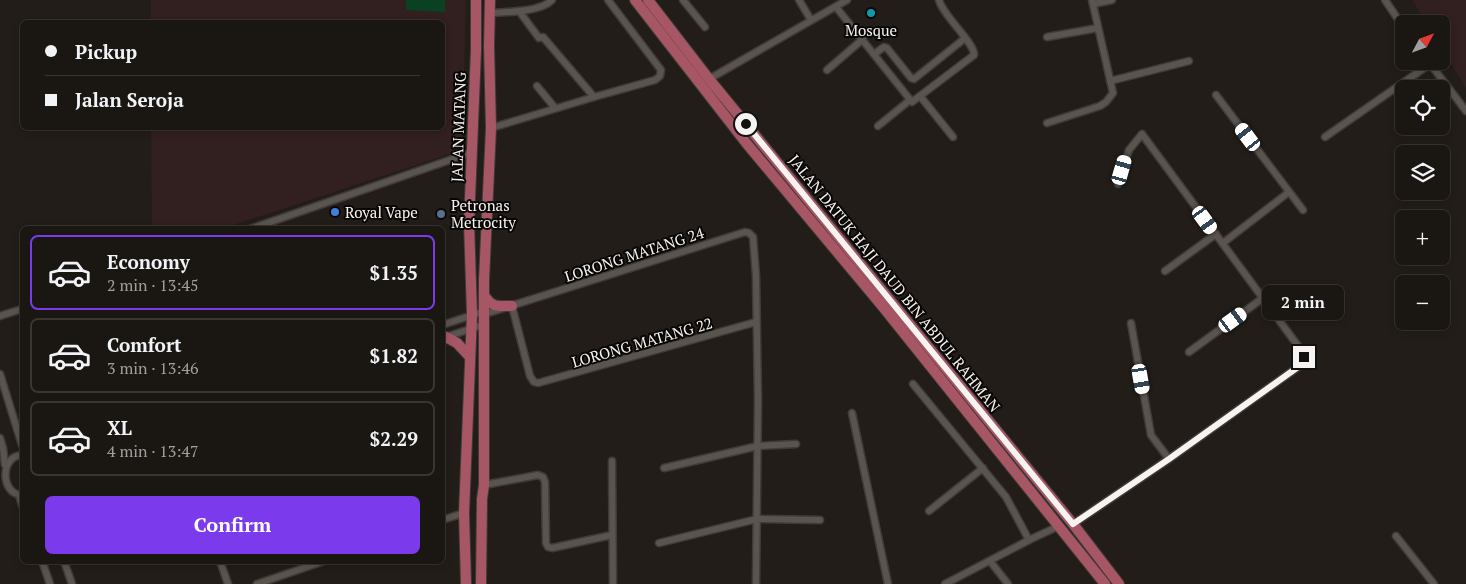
<!DOCTYPE html>
<meta charset="utf-8">
<style>
body{margin:0;font-family:"PT Serif",serif;background:#231f1b;color:#f1f3f6;height:100vh;display:flex;flex-direction:column;font-size:19px;white-space:nowrap}
*{box-sizing:border-box;margin:0}
p{font-size:16px;color:#9f9f9f}
.icon{flex:none;width:28px;height:28px;fill:none;stroke:currentColor;stroke-width:2;stroke-linecap:round;stroke-linejoin:round}
.map{position:relative;flex:1;overflow:hidden}
.details{position:absolute;left:20px;top:226px;width:425px;height:338px;display:flex;flex-direction:column;background:#1a1612;border-radius:8px;box-shadow:0 2px 8px #0003,0 0 0 1px #383532}
.details>*{flex:none}
.hud{position:absolute;left:20px;top:20px;width:425px;height:110px;border-radius:8px;box-shadow:0 2px 8px #0003,0 0 0 1px #383532;display:grid;align-content:center;height:110px;padding:0 25px;background:#1a1612}
.needle{width:32px;rotate:49deg}
.tools{position:absolute;left:1395px;top:15px;display:grid;gap:10px}
.tools a{display:grid;place-items:center;width:55px;height:55px;border-radius:8px;background:#1a1612;box-shadow:0 2px 8px #0003,0 0 0 1px #383532;font-size:25px}
.end{position:absolute;width:22px;height:22px;margin:-11px;border:6px solid #f7f3f0;background:#111;box-shadow:0 0 0 2px #111}
.from{border-radius:50%}
.bubble{position:absolute;height:35px;border-radius:8px;background:#1a1612;box-shadow:0 2px 8px #0003,0 0 0 1px #383532;font-size:16px;font-weight:700;line-height:35px;text-align:center}
.car{position:absolute;width:15px;height:30px;margin:-15px -8px;border-radius:6px;box-shadow:0 0 4px 1px #0007;background:linear-gradient(#fff 24%,#345 0 40%,#fff 0 76%,#345 0 86%,#fff 0)}
.hud b{display:flex;align-items:center;gap:18px;height:48px;font-size:19px}
.hud b+b{border-top:1px solid #383532}
.hud i{width:12px;height:12px;background:#f1f3f6}
ul{padding:9px 0 0;list-style:none}
li{display:flex;align-items:center;gap:15px;height:75px;margin:0 10px 8px;padding:0 15px;border:2px solid #383532;border-radius:8px}
li div{flex:1}
li b{display:block;font-size:19px}
li em{font-style:normal;font-weight:700}
li.active{border-color:#7c3aed}
li>.icon{width:45px;height:45px;stroke-width:1.5}
.cta{display:flex;gap:10px;margin-top:auto;padding:10px 25px}
.cta a{flex:1;height:58px;border-radius:8px;background:#7c3aed;color:#fff;font-size:20px;font-weight:700;line-height:58px;text-align:center}
.map>svg:first-child{display:block}
.education{fill:#321f1f}
.green{fill:#094122}
.lines{fill:none;stroke-linecap:round;stroke-linejoin:round}
.minor-casing{stroke:#3f3b38;stroke-width:9}
.primary-casing{stroke:#3f3b38;stroke-width:12}
.minor{stroke:#5a544f;stroke-width:6}
.primary{stroke:#a75665;stroke-width:10}
.route{stroke:#f7f3f0;stroke-width:6}
.culture-dot{fill:#0f9aa8;stroke:#090706;stroke-width:2}
.shop-dot{fill:#3f7fe0;stroke:#090706;stroke-width:2}
.service-dot{fill:#5c6f8a;stroke:#090706;stroke-width:2}
.labels{text-anchor:middle;dominant-baseline:central;stroke-width:4;stroke-linejoin:round;paint-order:stroke}
.poi-label{font-size:15px;fill:#f7f3f0;stroke:#090706;text-anchor:start}
.street-label{font-size:15px;fill:#f7f3f0;stroke:#090706}
</style>
<div class="map">
<svg width="1466" height="584" viewBox="0 0 1466 584">
<rect width="100%" height="100%" fill="#221d18"/>
<g class="education">
<path d="M 151,0 L 466,0 L 462,150 L 221,229 L 152,229 L 151,128 L 442,128 L 442,22 L 151,22 Z"/>
<path d="M 1412,0 L 1466,0 L 1466,88 L 1441,48 L 1441,24 L 1427,24 Z"/>
</g>
<path class="green" d="M 406,0 L 445,0 L 445,12 L 406,10 Z"/>
<g class="lines">
<defs>
<g id="minor">
<path d="M 683,0 L 705,27"/>
<path d="M 799,0 L 811,20"/>
<path d="M 1385,0 L 1404,28"/>
<path d="M 1093,4 L 1112,0"/>
<path d="M 836,7 L 912,102 L 974,55 C 975,43 943,16 939,0"/>
<path d="M 519,11 L 539,38 L 543,37 L 594,97"/>
<path d="M 490,13 C 506,12 541,12 552,0"/>
<path d="M 1047,37 L 1098,28"/>
<path d="M 874,54 L 884,47 L 887,48 L 911,78 L 914,79 L 964,39"/>
<path d="M 1428,61 L 1466,111"/>
<path d="M 827,70 L 863,39"/>
<path d="M 709,79 L 847,0"/>
<path d="M 1110,81 L 1189,61"/>
<path d="M 537,86 L 555,108"/>
<path d="M 1216,95 L 1303,210"/>
<path d="M 920,96 L 953,137"/>
<path d="M 1047,123 L 1100,106 L 1106,102 L 1113,93 L 1092,0"/>
<path d="M 878,126 L 910,100"/>
<path d="M 491,128 L 594,97 L 655,80 L 660,76 L 661,70 L 608,0"/>
<path d="M 1325,137 L 1430,64"/>
<path d="M 250,229 L 473,152"/>
<path d="M 1223,243 L 1289,192"/>
<path d="M 1165,271 L 1216,234"/>
<path d="M 512,306 L 530,376 L 534,382 L 538,383 L 756,322"/>
<path d="M 485,314 L 745,232 L 749,233 L 753,237 L 756,276 L 758,400 L 756,584"/>
<path d="M 0,316 L 22,309"/>
<path d="M 1131,323 L 1151,435 L 1169,459"/>
<path d="M 442,325 L 485,311"/>
<path d="M 446,337 L 485,324"/>
<path d="M 1189,352 L 1263,298"/>
<path d="M 0,374 L 22,445"/>
<path d="M 913,384 L 1006,497 L 1029,540"/>
<path d="M 852,413 L 888,584"/>
<path d="M 0,438 L 3,448 L 5,465"/>
<path d="M 22,455 C 0,456 0,494 22,495"/>
<path d="M 612,461 L 613,584"/>
<path d="M 664,468 L 758,446 L 796,444"/>
<path d="M 484,485 L 538,475 L 543,477 L 545,482 L 546,543 L 548,547 L 552,548 L 612,535"/>
<path d="M 19,495 L 22,505"/>
<path d="M 929,511 L 983,468"/>
<path d="M 442,520 L 464,513"/>
<path d="M 1073,524 L 1169,459 L 1298,367 C 1304,361 1304,358 1301,350 L 1142,134 L 1129,150 L 1118,184"/>
<path d="M 1396,536 L 1434,584"/>
<path d="M 659,543 L 757,519 L 820,520"/>
<path d="M 42,561 L 50,584"/>
<path d="M 64,561 L 72,584"/>
<path d="M 220,561 L 228,584"/>
<path d="M 990,561 L 1008,584"/>
<path d="M 257,584 L 324,561"/>
<path d="M 945,584 L 1029,540 L 1059,526"/>
</g>
<g id="primary">
<path d="M 635,0 L 747,144 L 883,307 L 1105,584"/>
<path d="M 648,0 L 709,79 L 1073,524 L 1119,584"/>
<path d="M 484,295 C 492,308 498,306 512,306"/>
<path d="M 446,337 L 457,343 L 470,357"/>
<path d="M 466,584 L 464,513 L 472,314 L 469,223 L 476,50 L 476,0"/>
<path d="M 481,584 L 482,499 L 484,485 L 484,280 L 491,128 L 489,46 L 490,0"/>
</g>
</defs>
<use href="#minor" class="minor-casing"/>
<use href="#primary" class="primary-casing"/>
<use href="#minor" class="minor"/>
<use href="#primary" class="primary"/>
</g>
<g class="lines">
<path class="route" d="M 746,124 L 1073,524 L 1169,459 L 1298,367 L 1302,363 L 1304,357"/>
</g>
<circle class="culture-dot" cx="871" cy="13" r="5"/>
<circle class="shop-dot" cx="335" cy="212" r="5"/>
<circle class="service-dot" cx="441" cy="214" r="5"/>
<g class="labels">
<g class="poi-label">
<text x="871" y="30" text-anchor="middle">Mosque</text>
<text x="451" y="205">Petronas<tspan x="451" dy="17">Metrocity</tspan></text>
<text x="345" y="212">Royal Vape</text>
</g>
<g class="street-label">
<text transform="translate(458 127) rotate(-88)">JALAN MATANG</text>
<text transform="translate(634 254) rotate(-18)">LORONG MATANG 24</text>
<text transform="translate(895 283) rotate(51)">JALAN DATUK HAJI DAUD BIN ABDUL RAHMAN</text>
<text transform="translate(642 342) rotate(-16)">LORONG MATANG 22</text>
</g>
</g>
</svg>
<div class="tools">
<a><svg class="needle" viewBox="-14 -14 28 28"><path d="M0-13l5 13h-10z" fill="#e53935"/><path d="M0 13l5-13h-10z" fill="#9f9f9f"/></svg></a>
<a><svg class="icon" aria-label="locate" viewBox="0 0 24 24"><circle cx="12" cy="12" r="6"/><path d="M12 2v4M12 18v4M2 12h4M18 12h4"/></svg></a>
<a><svg class="icon" aria-label="layers" viewBox="0 0 24 24"><path d="M12 4l9 5-9 5-9-5zM3 14l9 5 9-5"/></svg></a>
<a>+</a>
<a>−</a>
</div>
<i class="end from" style="left:746px;top:124px"></i>
<i class="end" style="left:1304px;top:357px"></i>
<div class="bubble" style="left:1262px;top:285px;width:82px">2 min</div>
<i class="car" style="left:1248px;top:137px;rotate:323deg"></i>
<i class="car" style="left:1122px;top:170px;rotate:16deg"></i>
<i class="car" style="left:1205px;top:220px;rotate:144deg"></i>
<i class="car" style="left:1233px;top:320px;rotate:54deg"></i>
<i class="car" style="left:1141px;top:379px;rotate:170deg"></i>
<div class="hud">
<b><i class="from"></i>Pickup</b>
<b><i></i>Jalan Seroja</b>
</div>
<section class="details">
<ul>
<li class="active"><svg class="icon" aria-label="car" viewBox="0 0 24 24"><path d="M5 17H2v-5l4-1 3-4h7l3 4 3 1v5h-3M9 17h6M6 11h13"/><circle cx="7" cy="17" r="2"/><circle cx="17" cy="17" r="2"/></svg><div><b>Economy</b><p>2 min · 13:45</p></div><em>$1.35</em></li>
<li><svg class="icon" aria-label="car" viewBox="0 0 24 24"><path d="M5 17H2v-5l4-1 3-4h7l3 4 3 1v5h-3M9 17h6M6 11h13"/><circle cx="7" cy="17" r="2"/><circle cx="17" cy="17" r="2"/></svg><div><b>Comfort</b><p>3 min · 13:46</p></div><em>$1.82</em></li>
<li><svg class="icon" aria-label="car" viewBox="0 0 24 24"><path d="M5 17H2v-5l4-1 3-4h7l3 4 3 1v5h-3M9 17h6M6 11h13"/><circle cx="7" cy="17" r="2"/><circle cx="17" cy="17" r="2"/></svg><div><b>XL</b><p>4 min · 13:47</p></div><em>$2.29</em></li>
</ul>
<div class="cta"><a>Confirm</a></div>
</section>
</div>
